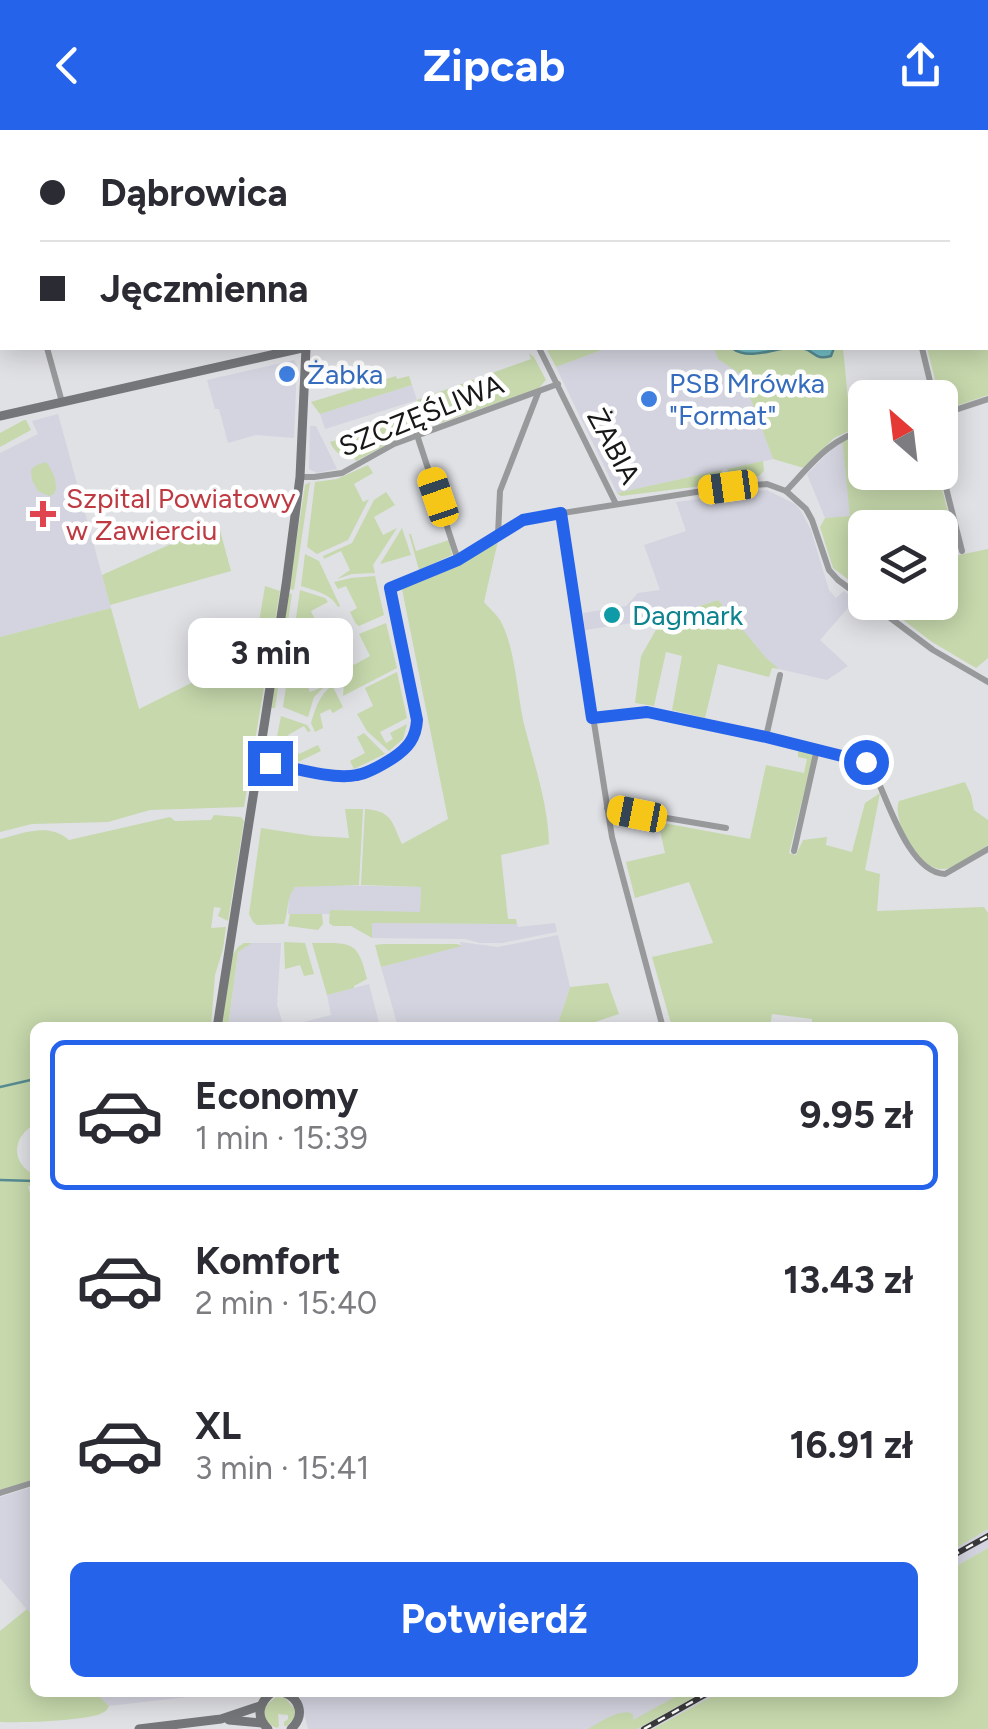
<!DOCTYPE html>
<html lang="pl">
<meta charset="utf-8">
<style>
body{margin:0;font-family:Figtree,sans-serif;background:#f7f7f7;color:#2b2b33;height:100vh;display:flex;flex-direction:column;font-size:38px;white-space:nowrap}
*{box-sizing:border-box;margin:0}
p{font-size:32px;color:#7c7c81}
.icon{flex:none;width:55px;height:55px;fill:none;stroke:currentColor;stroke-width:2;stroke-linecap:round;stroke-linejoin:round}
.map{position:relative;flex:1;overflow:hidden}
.sheet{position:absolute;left:30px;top:892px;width:928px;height:675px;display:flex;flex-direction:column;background:#fff;border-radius:15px;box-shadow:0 5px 25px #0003}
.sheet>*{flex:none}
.banner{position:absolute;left:0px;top:0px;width:990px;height:220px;box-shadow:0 5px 25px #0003;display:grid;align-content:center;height:220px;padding:0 40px;background:#fff}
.needle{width:65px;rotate:332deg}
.buttons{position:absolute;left:848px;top:250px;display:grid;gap:20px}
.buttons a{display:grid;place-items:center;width:110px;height:110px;border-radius:15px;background:#fff;box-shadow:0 5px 25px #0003;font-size:50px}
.end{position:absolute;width:45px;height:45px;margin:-22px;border:12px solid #2563eb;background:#fff;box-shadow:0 0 0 5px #fff}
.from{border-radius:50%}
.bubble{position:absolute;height:70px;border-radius:15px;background:#fff;box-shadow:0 5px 25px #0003;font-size:32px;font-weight:700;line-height:70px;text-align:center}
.car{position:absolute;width:30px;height:60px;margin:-30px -15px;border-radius:12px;box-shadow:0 0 8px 2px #0007;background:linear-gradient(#f5c518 24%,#345 0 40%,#f5c518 0 76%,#345 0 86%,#f5c518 0)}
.banner b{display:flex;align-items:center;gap:35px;height:95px;font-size:38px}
.banner b+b{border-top:2px solid #e1e1e2}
.banner i{width:25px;height:25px;background:#2b2b33}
ul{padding:18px 0 0;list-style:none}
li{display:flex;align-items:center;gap:30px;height:150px;margin:0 20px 15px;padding:0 20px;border:5px solid transparent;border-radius:15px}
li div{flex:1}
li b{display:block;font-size:38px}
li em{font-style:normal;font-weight:700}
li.selected{border-color:#2563eb}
li>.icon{width:90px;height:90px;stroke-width:1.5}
.button{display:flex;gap:20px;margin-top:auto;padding:20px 40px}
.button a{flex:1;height:115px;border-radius:15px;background:#2563eb;color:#fff;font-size:40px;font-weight:700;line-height:115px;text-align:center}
header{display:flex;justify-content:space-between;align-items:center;height:130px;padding:0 40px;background:#2563eb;color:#fff;font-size:45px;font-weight:700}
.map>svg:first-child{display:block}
.built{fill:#d3d4df}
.green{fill:#c6d8ac}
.water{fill:#71bdc6;stroke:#568b92;stroke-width:2.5}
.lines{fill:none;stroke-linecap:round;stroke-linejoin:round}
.stream{stroke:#568b92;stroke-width:2.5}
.street{stroke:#98999b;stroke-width:6}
.secondary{stroke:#757679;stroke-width:9}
.rail-casing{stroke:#39393b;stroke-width:6}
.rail{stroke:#fff;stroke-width:2.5;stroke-dasharray:8;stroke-linecap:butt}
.route{stroke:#2563eb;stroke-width:12}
.shop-dot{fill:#3f7fe0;stroke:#fff;stroke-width:4}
.health-dot{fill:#e0444e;stroke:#fff;stroke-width:4}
.culture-dot{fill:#0f9aa8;stroke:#fff;stroke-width:4}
.labels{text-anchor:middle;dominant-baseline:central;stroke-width:9;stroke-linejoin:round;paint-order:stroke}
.shop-label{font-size:28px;fill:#366cbe;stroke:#fff;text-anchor:start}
.street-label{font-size:28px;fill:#171718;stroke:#fff}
.health-label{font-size:28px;fill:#be3a42;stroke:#fff;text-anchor:start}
.culture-label{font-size:28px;fill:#0d838f;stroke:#fff;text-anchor:start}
</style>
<header><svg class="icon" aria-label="back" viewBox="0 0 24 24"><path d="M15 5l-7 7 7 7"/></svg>Zipcab<svg class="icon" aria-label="share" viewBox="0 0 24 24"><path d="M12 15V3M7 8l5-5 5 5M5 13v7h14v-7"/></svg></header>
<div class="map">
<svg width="988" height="1599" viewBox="0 0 988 1599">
<rect width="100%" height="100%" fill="#e0e1e5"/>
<g class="built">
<path d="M 607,218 L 714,218 L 719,229 L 742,244 L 773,329 L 617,363 L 556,237 Z"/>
<path d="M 294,230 L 297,235 L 294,308 L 256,305 L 228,313 L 219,279 L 215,279 L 207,250 Z"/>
<path d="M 412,255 L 417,270 L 325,299 L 320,284 Z"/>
<path d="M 58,284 L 111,478 L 0,507 L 0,323 L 38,304 L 32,291 Z"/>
<path d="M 310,296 L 316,296 L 337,339 L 317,343 L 309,339 Z"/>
<path d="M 842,309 L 851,386 L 825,388 L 807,344 Z"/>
<path d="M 767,360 L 795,374 L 801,381 L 811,400 L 829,460 L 836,468 L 844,461 L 855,470 L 820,510 L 848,536 L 827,550 L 779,539 L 766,529 L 718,470 L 660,489 L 585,500 L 583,483 L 626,476 L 638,463 L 660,460 L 644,415 L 686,401 L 676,372 Z"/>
<path d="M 330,755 L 421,757 L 420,783 L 331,780 L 330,784 L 288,784 L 289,764 L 295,757 Z"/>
<path d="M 372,793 L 517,794 L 518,797 L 555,793 L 557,802 L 502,813 L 480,813 L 465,809 L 372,808 Z"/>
<path d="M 558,805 L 570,857 L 557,897 L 398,897 L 381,837 L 461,816 L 460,812 L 498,817 Z"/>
<path d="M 252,813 L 281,813 L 277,875 L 284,897 L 331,885 L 327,865 L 369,854 L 380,897 L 228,898 L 238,822 Z"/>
<path d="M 35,1356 L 35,1489 L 0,1448 L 0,1367 Z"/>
<path d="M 988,1399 L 988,1418 L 953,1438 L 952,1420 Z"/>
<path d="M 96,1563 L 222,1563 L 109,1576 Z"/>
<path d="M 299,1563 L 682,1563 L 618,1599 L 308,1599 Z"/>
<path d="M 702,1563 L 718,1563 L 653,1599 L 637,1599 Z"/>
</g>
<g class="green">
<path d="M 988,136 L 988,265 L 953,277 L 946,277 L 940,270 L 927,218 L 988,218 Z"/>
<path d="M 546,218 L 607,218 L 556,237 Z"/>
<path d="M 714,218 L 731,218 L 742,224 L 803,218 L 818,228 L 833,222 L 834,218 L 843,218 L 851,300 L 834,308 L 804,338 L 773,329 L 742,245 L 718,229 Z"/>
<path d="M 529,223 L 534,227 L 546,250 L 539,258 L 401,307 L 356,331 L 354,328 C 342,326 335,324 330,312 L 421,284 L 417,270 L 531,229 Z"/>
<path d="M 396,246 L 397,249 L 409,246 L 412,255 L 320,284 L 311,272 Z"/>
<path d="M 24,290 L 26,290 L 31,300 L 0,317 L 0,303 Z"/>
<path d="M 865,304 L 865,342 L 938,343 L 948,382 L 919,391 L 917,397 L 865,398 L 865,462 L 833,438 L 820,397 L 825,388 L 850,386 L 842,309 Z"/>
<path d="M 763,331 L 764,341 L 759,346 L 738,350 L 730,344 L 727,339 Z"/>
<path d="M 45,332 L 48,334 L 55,348 L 56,359 L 54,364 L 49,366 L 38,361 L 32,350 L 31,340 L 35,336 Z"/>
<path d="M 368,335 L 373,343 L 354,354 L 363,372 L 369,369 L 348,410 L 317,424 L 307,417 L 315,352 L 337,349 Z"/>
<path d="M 722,340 L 721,351 L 718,354 L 621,366 L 617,363 Z"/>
<path d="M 310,352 L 294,460 L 289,459 L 305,355 Z"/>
<path d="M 386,362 L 395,375 L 374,387 L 383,405 L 397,398 L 373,435 L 375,443 L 352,444 L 337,449 L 350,440 L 341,421 L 324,429 L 323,426 L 352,413 L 374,370 Z"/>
<path d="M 218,393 L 231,441 L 110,475 L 102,445 Z"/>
<path d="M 402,398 L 411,425 L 380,434 Z"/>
<path d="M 409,404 L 411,404 L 416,421 L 449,410 L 452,425 L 419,440 Z"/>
<path d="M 498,411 L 484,472 C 489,478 496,484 500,490 C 516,518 517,567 525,598 C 535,637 548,674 549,714 L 501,725 L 508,789 L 516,789 L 517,794 L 372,793 L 372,808 L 351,796 L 333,796 L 329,793 L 330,780 L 420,782 L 421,757 L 361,755 L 365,679 C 393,681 392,693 402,714 L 448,689 L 402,459 L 459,436 Z"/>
<path d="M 988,419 L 988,528 L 976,538 L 932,512 L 881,473 L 940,472 L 940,433 L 959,425 Z"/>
<path d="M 305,424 L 319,431 L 340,476 L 338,477 C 330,463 315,461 301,456 Z"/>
<path d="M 375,446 L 384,485 L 359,496 L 356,494 L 350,482 L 357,478 L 346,456 L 338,459 L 334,452 L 351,448 Z"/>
<path d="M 265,456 L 280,461 L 244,677 L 150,680 L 108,692 L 32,694 L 0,702 L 0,507 L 111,478 L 139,579 L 254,522 Z"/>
<path d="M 300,460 L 325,468 L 328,472 L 311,481 L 320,500 L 339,491 L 345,501 L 321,514 L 317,507 L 304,513 L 308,521 L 292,516 Z"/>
<path d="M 288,463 L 292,464 L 275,578 L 271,578 Z"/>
<path d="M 718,470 L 766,528 L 779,539 L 772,538 L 769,547 L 718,534 L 705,588 L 672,580 L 682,526 L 666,522 L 654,576 L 635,573 L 641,526 L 661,491 L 660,489 Z"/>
<path d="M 386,493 L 397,538 L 343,566 L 346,527 L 348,525 L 354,535 L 370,526 L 359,504 Z"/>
<path d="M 291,522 L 316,528 L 319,532 L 301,542 L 310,562 L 325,556 L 314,567 L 308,587 L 283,577 Z"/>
<path d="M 397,542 L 407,588 L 380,602 L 386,613 L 393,609 L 390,603 L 407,594 L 403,609 L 389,621 L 367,601 L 357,584 L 373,576 L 365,558 Z"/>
<path d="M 332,555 L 343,577 L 333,583 L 330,579 L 320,584 L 323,598 L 315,602 L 311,593 C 316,577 319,566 332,555 Z"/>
<path d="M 281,586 L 307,595 L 311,601 L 308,602 L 304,596 L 288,605 L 299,624 L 318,615 L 321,621 L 294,634 L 295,621 L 282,619 L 280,628 L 273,627 Z"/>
<path d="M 364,603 L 385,624 L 354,639 L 350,631 L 365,623 L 357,607 Z"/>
<path d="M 798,621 L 810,621 L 813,626 L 789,723 L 796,725 L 803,710 L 827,707 L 826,715 L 852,722 L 865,673 L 880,663 L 865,740 L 880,744 L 877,781 L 984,777 L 988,783 L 988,1399 L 953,1420 L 952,898 L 812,897 L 812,889 L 772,884 L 770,897 L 672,897 L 652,827 L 713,813 L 689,752 L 635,768 L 626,732 L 665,723 L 658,692 L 750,709 L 766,635 L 804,643 L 807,629 L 798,627 Z"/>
<path d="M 965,652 L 971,665 L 974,680 L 988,690 L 988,715 C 976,723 959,738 944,739 C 920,742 891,690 899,671 Z"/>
<path d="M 345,679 L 363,679 L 359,755 L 295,757 C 286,767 289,781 284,794 L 257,795 L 253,792 L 249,784 L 261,698 L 313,706 L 349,708 Z"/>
<path d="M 214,685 L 241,687 L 244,691 L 228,791 L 218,786 L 221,778 L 214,777 L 211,798 L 226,797 L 223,819 L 215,845 L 211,897 L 35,898 L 35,994 C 12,1007 10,1033 35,1045 L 35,1056 L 28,1056 L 35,1082 L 35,1349 L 0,1360 L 0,709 C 24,703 49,692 69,710 L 170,687 L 175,691 L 211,690 Z"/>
<path d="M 290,784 L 322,784 L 323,794 L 318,800 L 288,796 Z"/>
<path d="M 284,812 L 305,813 L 314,844 L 304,846 L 300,835 L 285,839 Z"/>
<path d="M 244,813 L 252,813 L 238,822 L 228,897 L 221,898 L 232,826 L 238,817 Z"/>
<path d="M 312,813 C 350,813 358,809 367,849 L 354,856 L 354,858 L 327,865 Z"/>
<path d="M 383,814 L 457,814 L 462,816 L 381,837 L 375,815 Z"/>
<path d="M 608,853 L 619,884 L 592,893 L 584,897 L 557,897 L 570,857 Z"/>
<path d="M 988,1418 L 988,1599 L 653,1599 L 718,1563 L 952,1562 L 953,1438 Z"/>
<path d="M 27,1479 L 35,1489 L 35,1562 L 96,1563 L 109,1576 C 108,1578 106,1581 104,1582 C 92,1591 18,1593 0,1592 L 0,1501 Z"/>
<path d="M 682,1563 L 702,1563 L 637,1599 L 588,1599 C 601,1592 619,1578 633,1584 L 633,1590 Z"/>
<path d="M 276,1567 L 285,1568 L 295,1579 L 294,1588 L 287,1596 L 284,1596 L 284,1592 L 288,1589 L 288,1585 L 278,1584 L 279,1596 L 277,1598 C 266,1594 264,1588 264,1577 Z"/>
</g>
<path class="water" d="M 732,218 L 731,218 L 834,218 L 831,226 C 814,231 816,221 802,218 C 779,214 751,233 732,218 Z"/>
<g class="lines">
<g class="stream">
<path d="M 0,957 L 35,949"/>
<path d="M 0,1050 L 35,1051"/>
</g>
<g class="street">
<path d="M 462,0 L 463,2"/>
<path d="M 954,0 L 955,2"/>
<path d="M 0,40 L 2,49"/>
<path d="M 988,58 L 988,59"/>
<path d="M 988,96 L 988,95"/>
<path d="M 47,218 L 62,272"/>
<path d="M 539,218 L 616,374"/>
<path d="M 922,218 L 934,268"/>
<path d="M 940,285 L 988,269"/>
<path d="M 417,305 L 458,430"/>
<path d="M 940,334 L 962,421"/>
<path d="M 300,347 L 314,347 L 342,343 L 394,314 L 558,254"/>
<path d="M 786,361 C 810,336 830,308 865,300"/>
<path d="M 561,383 L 612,707 L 663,898"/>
<path d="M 498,405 L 500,361 L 538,263"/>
<path d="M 869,472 L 933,520 L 988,552"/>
<path d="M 592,588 L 647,582 L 855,628 L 866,632 L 872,638 C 887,667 908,743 945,744 L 988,719"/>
<path d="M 766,607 L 780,545"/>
<path d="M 259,631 C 288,637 322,648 351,646 C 366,645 382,635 394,627 C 409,618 416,607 417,589 L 390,459 L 458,430 L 510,397 L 531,388 L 728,357 L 767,354 L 786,361 L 806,379 L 812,390 L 829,440 L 838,450 L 865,470"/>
<path d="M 607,678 L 726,698"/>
<path d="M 794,721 L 817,619"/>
<path d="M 0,1363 L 35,1352"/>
</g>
<g class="secondary">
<path d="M 314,2 L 314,0"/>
<path d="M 799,2 L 803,0"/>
<path d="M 0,286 L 302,218"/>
<path d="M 217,898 L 286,455 L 300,347 L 306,218"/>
<path d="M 283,1562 C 301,1569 305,1586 291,1599"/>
<path d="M 229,1590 L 262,1593"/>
<path d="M 139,1599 L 221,1589 L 260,1576"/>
<path d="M 268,1599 C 255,1586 259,1573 272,1562"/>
</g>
<defs>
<g id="rail">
<path d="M 952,1426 L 988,1406"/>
<path d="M 644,1599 L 710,1562"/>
</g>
</defs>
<use href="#rail" class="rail-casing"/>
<use href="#rail" class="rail"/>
</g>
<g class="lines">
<path class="route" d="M 270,633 C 294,638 333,650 357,645 C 369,643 382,635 393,628 C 408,618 416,608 417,590 L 390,458 L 458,430 L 523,390 L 561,383 L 592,588 L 647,582 L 766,607 L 866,632"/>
</g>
<g class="shop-dot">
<circle cx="287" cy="244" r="10"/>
<circle cx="649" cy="269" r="10"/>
</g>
<path class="health-dot" d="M38 369h10v10h10v10h-10v10h-10v-10h-10v-10h10z"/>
<circle class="culture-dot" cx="612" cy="485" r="10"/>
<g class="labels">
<g class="shop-label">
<text x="307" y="244">Żabka</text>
<text x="669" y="253">PSB Mrówka<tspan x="669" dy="32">"Format"</tspan></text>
</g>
<g class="street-label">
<text transform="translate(421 285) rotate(-22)">SZCZĘŚLIWA</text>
<text transform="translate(614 316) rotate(62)">ŻABIA</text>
</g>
<g class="health-label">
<text x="66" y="368">Szpital Powiatowy<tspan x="66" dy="32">w Zawierciu</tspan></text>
</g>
<g class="culture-label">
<text x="632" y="485">Dagmark</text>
</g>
</g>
</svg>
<div class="buttons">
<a><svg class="needle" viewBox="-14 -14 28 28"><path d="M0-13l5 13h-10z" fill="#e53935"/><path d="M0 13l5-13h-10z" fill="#7c7c81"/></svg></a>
<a><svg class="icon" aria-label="layers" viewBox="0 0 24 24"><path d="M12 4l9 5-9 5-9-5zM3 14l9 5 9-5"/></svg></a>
</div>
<i class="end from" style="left:866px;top:632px"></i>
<i class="end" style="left:270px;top:633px"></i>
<div class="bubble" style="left:188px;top:488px;width:165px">3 min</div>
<i class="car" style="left:728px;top:357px;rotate:262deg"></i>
<i class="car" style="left:438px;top:367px;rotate:341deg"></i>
<i class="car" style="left:637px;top:684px;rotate:281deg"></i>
<div class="banner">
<b><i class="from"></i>Dąbrowica</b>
<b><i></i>Jęczmienna</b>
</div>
<section class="sheet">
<ul>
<li class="selected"><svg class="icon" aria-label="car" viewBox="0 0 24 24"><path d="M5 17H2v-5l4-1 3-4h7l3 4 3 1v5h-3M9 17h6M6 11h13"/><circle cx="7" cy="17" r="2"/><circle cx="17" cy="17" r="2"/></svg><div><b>Economy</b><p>1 min · 15:39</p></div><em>9.95 zł</em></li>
<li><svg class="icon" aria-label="car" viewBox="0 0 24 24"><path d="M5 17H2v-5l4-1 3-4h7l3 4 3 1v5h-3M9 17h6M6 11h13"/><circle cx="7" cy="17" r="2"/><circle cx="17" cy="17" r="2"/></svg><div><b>Komfort</b><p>2 min · 15:40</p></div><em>13.43 zł</em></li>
<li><svg class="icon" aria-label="car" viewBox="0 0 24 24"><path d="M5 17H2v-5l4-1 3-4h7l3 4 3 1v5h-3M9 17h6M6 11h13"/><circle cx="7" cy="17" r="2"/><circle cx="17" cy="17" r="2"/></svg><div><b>XL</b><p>3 min · 15:41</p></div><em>16.91 zł</em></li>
</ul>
<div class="button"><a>Potwierdź</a></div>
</section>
</div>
